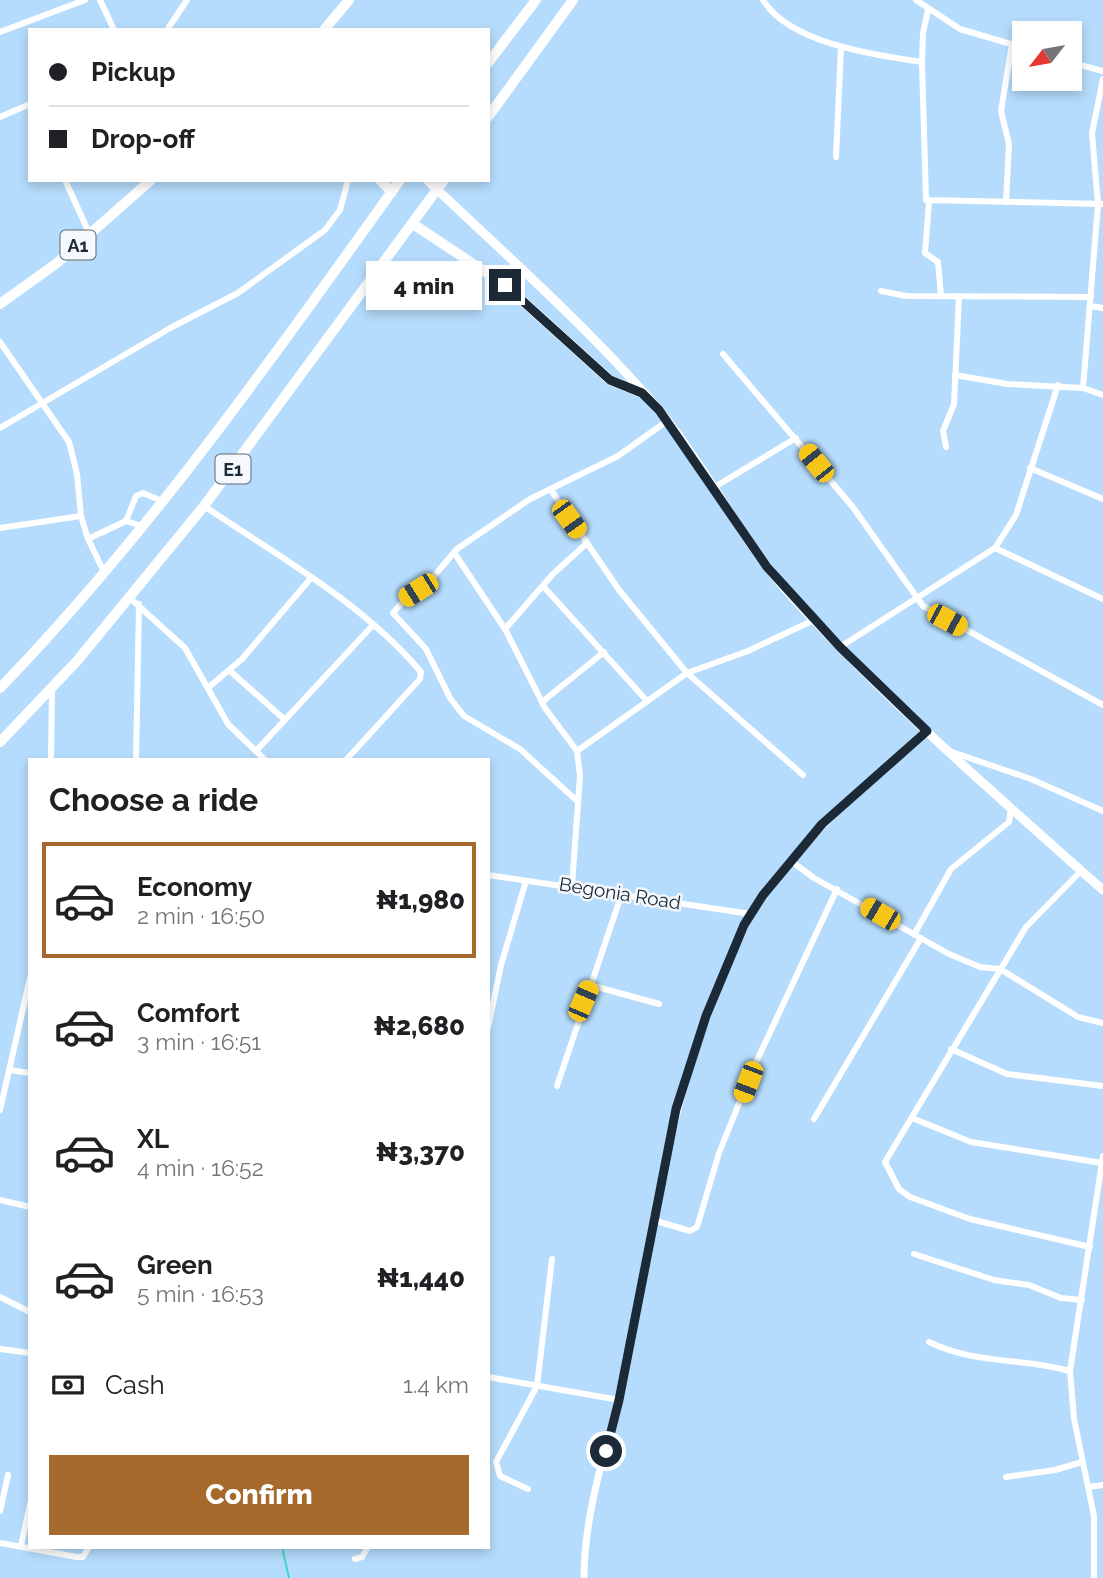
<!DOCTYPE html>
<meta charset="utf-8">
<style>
body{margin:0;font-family:Raleway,sans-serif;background:#f2f2f2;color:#202124;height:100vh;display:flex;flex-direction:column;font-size:26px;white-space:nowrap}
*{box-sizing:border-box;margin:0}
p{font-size:23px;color:#757577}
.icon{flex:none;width:38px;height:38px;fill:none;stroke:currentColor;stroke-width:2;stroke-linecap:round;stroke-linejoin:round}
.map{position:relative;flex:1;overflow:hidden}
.side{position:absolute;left:28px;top:758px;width:462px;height:791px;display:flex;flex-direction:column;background:#fff;border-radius:0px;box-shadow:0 4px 10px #0003}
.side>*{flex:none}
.guide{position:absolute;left:28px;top:28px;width:462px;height:154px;border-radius:0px;box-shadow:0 4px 10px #0003;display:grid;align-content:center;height:154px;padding:0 21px;background:#fff}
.needle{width:46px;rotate:239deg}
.controls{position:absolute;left:1012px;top:21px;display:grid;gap:14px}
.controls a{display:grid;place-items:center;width:70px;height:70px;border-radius:0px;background:#fff;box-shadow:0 4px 10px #0003;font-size:35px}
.end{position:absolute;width:32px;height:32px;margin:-16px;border:9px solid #1b2a36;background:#fff;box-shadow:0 0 0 4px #fff}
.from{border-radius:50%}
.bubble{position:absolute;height:49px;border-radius:0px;background:#fff;box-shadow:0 4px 10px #0003;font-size:23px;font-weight:800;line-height:49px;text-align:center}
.car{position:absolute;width:21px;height:42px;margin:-21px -10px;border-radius:9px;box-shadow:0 0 5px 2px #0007;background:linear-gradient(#f5c518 24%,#345 0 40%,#f5c518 0 76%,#345 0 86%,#f5c518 0)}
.guide b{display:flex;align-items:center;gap:24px;height:66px;font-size:26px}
.guide b+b{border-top:2px solid #e0e0e0}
.guide i{width:18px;height:18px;background:#202124}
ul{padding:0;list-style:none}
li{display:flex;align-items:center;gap:21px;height:116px;margin:0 14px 10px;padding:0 7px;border:4px solid transparent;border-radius:0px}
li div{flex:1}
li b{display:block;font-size:26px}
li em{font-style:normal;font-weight:800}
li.active{border-color:#a66a2d}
li>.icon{width:63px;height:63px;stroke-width:1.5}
h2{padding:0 21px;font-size:32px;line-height:84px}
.pay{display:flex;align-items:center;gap:18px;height:77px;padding:0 21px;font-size:26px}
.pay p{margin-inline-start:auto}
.action{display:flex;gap:14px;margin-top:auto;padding:14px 21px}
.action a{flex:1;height:80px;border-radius:0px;background:#a66a2d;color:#fff;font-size:28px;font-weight:800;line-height:80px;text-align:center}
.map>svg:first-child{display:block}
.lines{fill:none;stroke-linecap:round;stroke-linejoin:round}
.stream{stroke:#44d7c5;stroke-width:2}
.minor{stroke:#fff;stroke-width:6}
.tertiary{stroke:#fff;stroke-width:7}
.secondary{stroke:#fff;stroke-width:9}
.trunk{stroke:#fff;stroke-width:10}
.motorway{stroke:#fff;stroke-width:10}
.route{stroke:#1b2a36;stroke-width:9}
.labels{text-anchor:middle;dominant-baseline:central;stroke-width:5;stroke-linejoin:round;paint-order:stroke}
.shield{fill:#f5f8fc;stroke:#5c6871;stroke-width:2}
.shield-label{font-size:18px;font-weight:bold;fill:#1b2a36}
.street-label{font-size:19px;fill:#1b2a36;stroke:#f5f8fc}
</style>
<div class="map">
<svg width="1103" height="1578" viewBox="0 0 1103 1578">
<rect width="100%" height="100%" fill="#b5dcfc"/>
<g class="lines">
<path class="stream" d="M 282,1547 L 289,1578"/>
<g class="minor">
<path d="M 100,0 L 114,30"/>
<path d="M 763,0 C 790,44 876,55 922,62"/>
<path d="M 916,0 L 960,29 L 1024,48"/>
<path d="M 928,10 L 923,33 L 922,62 L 926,200 L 1103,204"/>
<path d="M 167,30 L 187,0"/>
<path d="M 0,32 L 85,0"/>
<path d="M 1069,62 L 1103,71"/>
<path d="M 0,117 L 30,104"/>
<path d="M 836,157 L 841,48"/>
<path d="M 65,180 L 90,235"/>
<path d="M 929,202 L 925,253 L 938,262 L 941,296"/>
<path d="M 1006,202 L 1009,144 L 1001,111 L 1012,44"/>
<path d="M 881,291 L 906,296 L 1091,297"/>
<path d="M 1090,306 L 1103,308"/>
<path d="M 0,342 L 69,442 L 77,474 L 81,516 L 88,539 L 104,572"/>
<path d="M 723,354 L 852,506 L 923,606 L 1103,705"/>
<path d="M 955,375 L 1007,384 L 1083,388 L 1103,395"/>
<path d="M 1083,388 L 1098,204 L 1092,133 L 1103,79"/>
<path d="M 0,428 L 172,327 L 238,293 L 325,230 L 340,210 L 348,180"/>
<path d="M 946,447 L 943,431 L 954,404 L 959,296"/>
<path d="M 1030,468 L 1103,499"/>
<path d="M 713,488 L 796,438"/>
<path d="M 551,490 L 619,590 L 687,673 L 577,751"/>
<path d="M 204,506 C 278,556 363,603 421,672 L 420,679 L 346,760"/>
<path d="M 126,521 L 136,496 L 143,493 L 162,501"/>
<path d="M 0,528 L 81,516"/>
<path d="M 88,539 L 126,521 L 142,526"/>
<path d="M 995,548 L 1103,599"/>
<path d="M 455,554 L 505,629 L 545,708 L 577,751 L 580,776 L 572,885"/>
<path d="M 543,586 L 647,701"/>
<path d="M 130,598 L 185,648 L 228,724 L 265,760"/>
<path d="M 505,629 L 553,574 L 587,543"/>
<path d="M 840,647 L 995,548 L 1016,515 L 1058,385"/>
<path d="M 230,671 L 284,719"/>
<path d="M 209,687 L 242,659 L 311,578"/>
<path d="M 542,702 L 604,652"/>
<path d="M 256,751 L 373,625"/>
<path d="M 952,752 L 1031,779 L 1103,811"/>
<path d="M 51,760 L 52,688"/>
<path d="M 136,760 L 139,604"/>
<path d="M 803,775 L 687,673 L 748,651 L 814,620"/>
<path d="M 576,800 L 520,749 L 464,716 L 450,698 L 426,649 L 393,613 L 406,598 L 429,582 L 457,549 L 530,499 L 618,456 L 667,421"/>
<path d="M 791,861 L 814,878 L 949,954 L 980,967 L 1000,969 L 1078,1017 L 1103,1023"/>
<path d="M 1081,871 L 1026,927 L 885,1162 L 899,1189 L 910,1197 L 970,1219 L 1090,1247"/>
<path d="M 488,875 L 751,914"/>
<path d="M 915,933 L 951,869 L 1009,822 L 1011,808"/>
<path d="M 590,985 L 659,1004"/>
<path d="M 488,1028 L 501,965 L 526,881"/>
<path d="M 951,1049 L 1007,1074 L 1103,1086"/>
<path d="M 9,1070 L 30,1073"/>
<path d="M 557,1086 L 622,893"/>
<path d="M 0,1110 L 30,978"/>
<path d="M 912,1118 L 971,1142 L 1102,1163"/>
<path d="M 814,1119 L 921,938"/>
<path d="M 0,1200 L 30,1207"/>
<path d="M 653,1220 L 690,1231 L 697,1227 L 719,1153 L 752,1071 L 837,889"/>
<path d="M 914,1254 L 994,1280 L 1029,1285 L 1061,1298 L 1082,1300"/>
<path d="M 0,1297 L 30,1312"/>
<path d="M 929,1342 C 977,1365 1019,1357 1070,1371"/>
<path d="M 0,1349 L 30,1353"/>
<path d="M 488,1377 L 619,1400"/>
<path d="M 1006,1477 L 1055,1470 L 1082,1462"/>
<path d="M 1089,1487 L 1103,1485"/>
<path d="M 528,1489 L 500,1476 L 496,1462 L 537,1386 L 552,1259"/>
<path d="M 0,1511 L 8,1475"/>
<path d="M 0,1543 L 77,1557 L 83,1557 L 89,1547"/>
<path d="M 21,1546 L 30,1504"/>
<path d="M 355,1559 L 362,1557 L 368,1547"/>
<path d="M 1094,1578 L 1094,1516 L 1074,1419 L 1070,1371 L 1103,1156"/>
</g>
<path class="tertiary" d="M 584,1578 C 584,1504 613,1432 627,1360 C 651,1233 669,1106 719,986 C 732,954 743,923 763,896 C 809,832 868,782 927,731"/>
<path class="secondary" d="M 427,180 C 506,255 589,328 660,411 C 709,471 742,543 795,600 C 891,704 998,797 1103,890"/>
<g class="trunk">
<path d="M 324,30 L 349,0"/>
<path d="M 0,304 L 57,263 L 151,180"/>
</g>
<g class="motorway">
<path d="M 488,63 L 536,0"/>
<path d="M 488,117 L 573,0"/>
<path d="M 380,180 L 392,192"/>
<path d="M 413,224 L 505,285 L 610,380 L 642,393"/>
<path d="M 0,688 C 150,533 275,355 400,180"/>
<path d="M 0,742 L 77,661 L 204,506 L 444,180"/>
</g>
</g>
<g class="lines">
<path class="route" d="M 505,285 L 610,380 L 642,393 L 659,410 L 767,567 L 840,647 L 927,731 L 822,824 L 763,895 L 744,925 L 706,1016 L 676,1109 L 619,1400 L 606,1451"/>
</g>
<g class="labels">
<g class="shield">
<rect x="60.5" y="230.5" width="35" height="29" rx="5"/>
<rect x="215.5" y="454.5" width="35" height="29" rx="5"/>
</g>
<g class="shield-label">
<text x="78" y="245">A1</text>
<text x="233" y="469">E1</text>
</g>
<g class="street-label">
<text transform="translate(620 893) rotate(9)">Begonia Road</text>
</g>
</g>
</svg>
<div class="controls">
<a><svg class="needle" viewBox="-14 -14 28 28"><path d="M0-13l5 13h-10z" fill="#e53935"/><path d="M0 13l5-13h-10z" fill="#757577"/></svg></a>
</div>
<i class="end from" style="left:606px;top:1451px"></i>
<i class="end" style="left:505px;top:285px"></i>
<div class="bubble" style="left:366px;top:261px;width:116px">4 min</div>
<i class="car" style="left:816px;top:463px;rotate:321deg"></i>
<i class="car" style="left:569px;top:519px;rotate:144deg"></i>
<i class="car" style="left:418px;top:590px;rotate:238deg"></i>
<i class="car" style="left:947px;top:620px;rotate:118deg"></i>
<i class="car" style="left:880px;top:914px;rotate:300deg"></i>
<i class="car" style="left:583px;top:1001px;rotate:23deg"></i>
<i class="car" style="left:748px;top:1082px;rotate:201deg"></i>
<div class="guide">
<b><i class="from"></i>Pickup</b>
<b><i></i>Drop-off</b>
</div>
<section class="side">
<h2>Choose a ride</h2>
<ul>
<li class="active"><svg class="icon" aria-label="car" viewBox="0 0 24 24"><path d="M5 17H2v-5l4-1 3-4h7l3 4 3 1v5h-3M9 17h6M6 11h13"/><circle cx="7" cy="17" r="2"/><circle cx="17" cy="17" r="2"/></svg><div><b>Economy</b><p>2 min · 16:50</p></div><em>₦1,980</em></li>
<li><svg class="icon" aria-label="car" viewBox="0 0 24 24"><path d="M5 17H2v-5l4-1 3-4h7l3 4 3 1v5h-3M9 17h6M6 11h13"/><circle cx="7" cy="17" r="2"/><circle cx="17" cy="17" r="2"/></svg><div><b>Comfort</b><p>3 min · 16:51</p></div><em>₦2,680</em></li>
<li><svg class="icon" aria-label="car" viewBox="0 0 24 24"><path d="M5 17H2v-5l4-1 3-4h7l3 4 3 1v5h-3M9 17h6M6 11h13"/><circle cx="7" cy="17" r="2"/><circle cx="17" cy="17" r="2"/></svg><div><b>XL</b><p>4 min · 16:52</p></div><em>₦3,370</em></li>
<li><svg class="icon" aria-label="car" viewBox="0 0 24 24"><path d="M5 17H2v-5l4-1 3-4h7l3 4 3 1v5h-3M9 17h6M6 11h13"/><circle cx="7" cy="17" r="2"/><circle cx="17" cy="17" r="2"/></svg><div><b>Green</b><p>5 min · 16:53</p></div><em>₦1,440</em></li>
</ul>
<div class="pay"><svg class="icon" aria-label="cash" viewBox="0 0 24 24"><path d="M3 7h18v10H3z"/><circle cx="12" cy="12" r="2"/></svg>Cash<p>1.4 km</p></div>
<div class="action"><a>Confirm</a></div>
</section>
</div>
